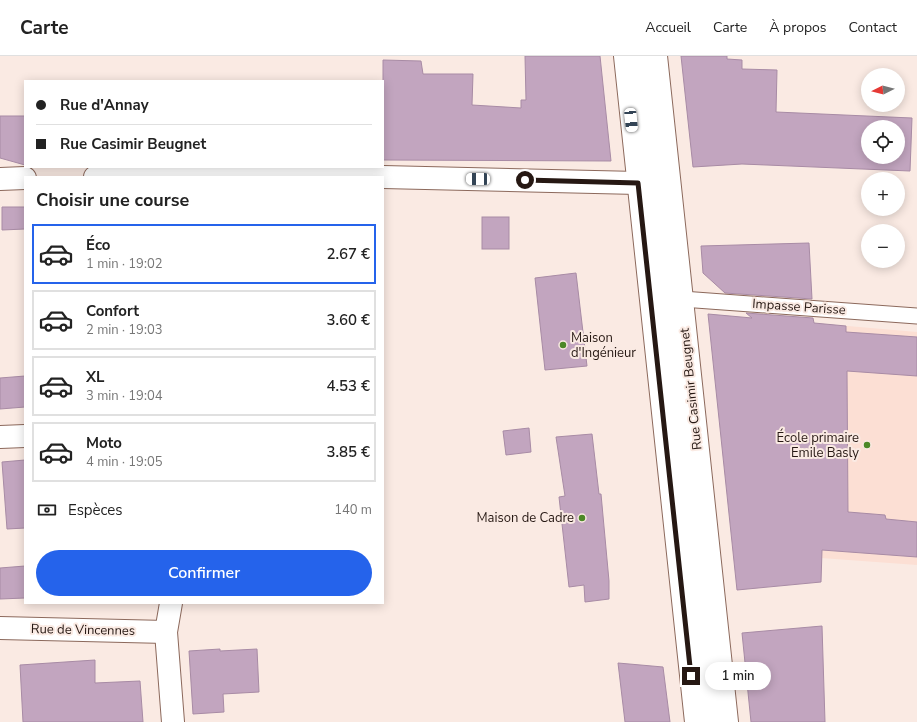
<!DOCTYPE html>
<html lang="fr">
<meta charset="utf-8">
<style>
body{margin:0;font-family:"Nunito Sans",sans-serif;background:#f2f2f2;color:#222;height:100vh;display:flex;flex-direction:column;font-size:15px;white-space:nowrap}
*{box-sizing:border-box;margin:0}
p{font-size:13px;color:#767676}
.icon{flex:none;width:22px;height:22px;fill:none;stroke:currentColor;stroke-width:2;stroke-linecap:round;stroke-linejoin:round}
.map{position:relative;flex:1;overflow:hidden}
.details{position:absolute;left:24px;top:120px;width:360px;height:428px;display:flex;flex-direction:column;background:#fff;border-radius:0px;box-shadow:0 2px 10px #0003}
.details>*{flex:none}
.hud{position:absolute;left:24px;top:24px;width:360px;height:88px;border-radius:0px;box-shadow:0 2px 10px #0003;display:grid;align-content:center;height:88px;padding:0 12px;background:#fff}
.needle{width:26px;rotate:264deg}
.fabs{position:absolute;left:861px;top:12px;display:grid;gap:8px}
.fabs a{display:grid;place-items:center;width:44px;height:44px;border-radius:50%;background:#fff;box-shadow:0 2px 10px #0003;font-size:20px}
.end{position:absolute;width:18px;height:18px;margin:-9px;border:5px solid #261813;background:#fff;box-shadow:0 0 0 2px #fff}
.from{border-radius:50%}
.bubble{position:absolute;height:28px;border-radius:14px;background:#fff;box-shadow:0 2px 10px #0003;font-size:13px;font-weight:600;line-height:28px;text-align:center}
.car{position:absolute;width:12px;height:24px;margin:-12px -6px;border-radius:5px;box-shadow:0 0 3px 1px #0007;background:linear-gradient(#fff 24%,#345 0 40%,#fff 0 76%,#345 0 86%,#fff 0)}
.hud b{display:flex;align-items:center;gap:14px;height:38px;font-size:15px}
.hud b+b{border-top:1px solid #e0e0e0}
.hud i{width:10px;height:10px;background:#222}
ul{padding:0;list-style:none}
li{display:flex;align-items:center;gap:12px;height:60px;margin:0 8px 6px;padding:0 4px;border:2px solid #e0e0e0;border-radius:0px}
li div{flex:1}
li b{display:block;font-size:15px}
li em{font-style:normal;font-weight:600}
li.current{border-color:#2563eb}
li>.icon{width:36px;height:36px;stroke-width:1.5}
h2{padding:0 12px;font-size:18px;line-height:48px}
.pay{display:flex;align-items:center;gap:10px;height:44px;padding:0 12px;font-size:15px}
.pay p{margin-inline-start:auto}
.action{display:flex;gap:8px;margin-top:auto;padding:8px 12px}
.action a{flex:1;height:46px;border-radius:24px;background:#2563eb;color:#fff;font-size:16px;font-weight:600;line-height:46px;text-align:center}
header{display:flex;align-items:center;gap:24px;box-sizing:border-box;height:56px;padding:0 20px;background:#fff;border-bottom:1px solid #e0e0e0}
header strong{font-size:19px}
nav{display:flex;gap:22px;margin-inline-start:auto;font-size:14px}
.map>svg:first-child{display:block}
.built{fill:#fcdfd4}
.building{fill:#c2a5bf;stroke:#a88ba5;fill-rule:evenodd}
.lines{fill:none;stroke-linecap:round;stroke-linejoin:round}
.lane-casing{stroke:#8c695c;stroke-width:17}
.street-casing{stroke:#8c695c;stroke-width:24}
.secondary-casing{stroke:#8c695c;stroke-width:24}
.lane{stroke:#fff;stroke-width:15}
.street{stroke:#fff;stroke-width:22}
.secondary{stroke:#fff;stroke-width:22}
.route{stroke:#261813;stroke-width:5}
.poi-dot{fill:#4c8827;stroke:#faeae3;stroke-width:1.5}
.labels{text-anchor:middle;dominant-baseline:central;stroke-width:4;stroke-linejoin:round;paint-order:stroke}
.street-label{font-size:13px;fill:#261813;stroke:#faeae3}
.poi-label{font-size:13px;fill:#261813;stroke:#faeae3;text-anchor:end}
</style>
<header>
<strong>Carte</strong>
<nav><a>Accueil</a><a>Carte</a><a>À propos</a><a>Contact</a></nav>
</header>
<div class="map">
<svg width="917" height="666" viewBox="0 0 917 666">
<rect width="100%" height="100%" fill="#faeae3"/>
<path class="built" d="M 813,267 L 917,276 L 917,509 L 821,502 Z"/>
<g class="building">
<path d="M 525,0 L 600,0 L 611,105 L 383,104 L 383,4 L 421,5 L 423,18 L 473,18 L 472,49 L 521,52 L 521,44 L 526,44 Z"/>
<path d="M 681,0 L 727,0 L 727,3 L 742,4 L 742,13 L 777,14 L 776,56 L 912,62 L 910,115 L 742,108 L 693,111 ZM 868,71 L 898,71 L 898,101 L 868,101 Z"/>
<path d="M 0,60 L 25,60 L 25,109 L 0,102 Z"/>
<path d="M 2,151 L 25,151 L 25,173 L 2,174 Z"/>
<rect x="482" y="161" width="27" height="32"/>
<path d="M 809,187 L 812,243 L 725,237 L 703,217 L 701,190 Z"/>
<path d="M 576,217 L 587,310 L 545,314 L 535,222 Z"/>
<path d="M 746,257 L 813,262 L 814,267 L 846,270 L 846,276 L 917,281 L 917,320 L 847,315 L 848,456 L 885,459 L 886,463 L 917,466 L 917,501 L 822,494 L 821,526 L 737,534 L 708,258 L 752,262 Z"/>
<path d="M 25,320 L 25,351 L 0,353 L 0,322 Z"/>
<path d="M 529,372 L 531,396 L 506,399 L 503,375 Z"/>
<path d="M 592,378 L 599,438 L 601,438 L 609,525 L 609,543 L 585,546 L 584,529 L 569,531 L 559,441 L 565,440 L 556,381 Z"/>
<path d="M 25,404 L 25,472 L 7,473 L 2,406 Z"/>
<path d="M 25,510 L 25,542 L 0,543 L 0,512 Z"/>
<path d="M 822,570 L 825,666 L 751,666 L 742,577 Z"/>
<path d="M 220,593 L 220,595 L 257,593 L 259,636 L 223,638 L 224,656 L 193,658 L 189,595 Z"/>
<path d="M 95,604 L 95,627 L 140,625 L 143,666 L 23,666 L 20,609 Z"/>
<path d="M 618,607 L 663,611 L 670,666 L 625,666 Z"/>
</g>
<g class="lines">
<defs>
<g id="lane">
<path d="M 640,0 L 712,666"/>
<path d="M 682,243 L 917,260"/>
</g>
<g id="street">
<path d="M 95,121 L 238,119 L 374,121"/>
<path d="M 383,121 L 638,127"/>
<path d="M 0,123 L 25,122"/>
<path d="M 0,381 L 25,380"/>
<path d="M 171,547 L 166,576 L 173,666"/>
<path d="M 0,572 L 166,576"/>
</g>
<g id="secondary">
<path d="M 625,0 L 696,666"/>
<path d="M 656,0 L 727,666"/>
</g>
</defs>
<use href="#lane" class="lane-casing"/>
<use href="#street" class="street-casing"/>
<use href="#secondary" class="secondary-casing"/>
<use href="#lane" class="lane"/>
<use href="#street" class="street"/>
<use href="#secondary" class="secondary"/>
</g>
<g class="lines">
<path class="route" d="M 525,124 L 638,127 L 691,620"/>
</g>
<g class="poi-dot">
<circle cx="563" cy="289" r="4"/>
<circle cx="867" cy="389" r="4"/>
<circle cx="582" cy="462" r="4"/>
</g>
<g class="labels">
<g class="street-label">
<text transform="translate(799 251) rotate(4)">Impasse Parisse</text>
<text transform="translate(691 333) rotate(-96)">Rue Casimir Beugnet</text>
<text transform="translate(83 574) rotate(1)">Rue de Vincennes</text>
</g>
<g class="poi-label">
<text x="571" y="282" text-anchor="start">Maison<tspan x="571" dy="15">d'Ingénieur</tspan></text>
<text x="859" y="382">École primaire<tspan x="859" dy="15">Emile Basly</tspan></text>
<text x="574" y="462">Maison de Cadre</text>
</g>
</g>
</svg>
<div class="fabs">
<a><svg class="needle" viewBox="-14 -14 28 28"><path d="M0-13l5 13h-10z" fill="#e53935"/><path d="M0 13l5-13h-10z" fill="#767676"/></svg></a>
<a><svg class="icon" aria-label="locate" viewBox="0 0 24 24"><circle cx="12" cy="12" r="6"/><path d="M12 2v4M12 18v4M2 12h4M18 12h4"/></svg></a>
<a>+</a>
<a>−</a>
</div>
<i class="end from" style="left:525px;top:124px"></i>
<i class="end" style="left:691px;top:620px"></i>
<div class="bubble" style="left:705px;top:606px;width:66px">1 min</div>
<i class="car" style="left:631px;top:64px;rotate:174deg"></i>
<i class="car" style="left:478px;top:123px;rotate:271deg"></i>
<div class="hud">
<b><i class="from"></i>Rue d'Annay</b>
<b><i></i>Rue Casimir Beugnet</b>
</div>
<section class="details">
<h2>Choisir une course</h2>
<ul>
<li class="current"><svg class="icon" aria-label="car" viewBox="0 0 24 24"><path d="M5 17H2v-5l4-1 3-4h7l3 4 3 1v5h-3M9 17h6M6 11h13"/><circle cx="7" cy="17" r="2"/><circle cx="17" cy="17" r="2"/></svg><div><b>Éco</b><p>1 min · 19:02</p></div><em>2.67 €</em></li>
<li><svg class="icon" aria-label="car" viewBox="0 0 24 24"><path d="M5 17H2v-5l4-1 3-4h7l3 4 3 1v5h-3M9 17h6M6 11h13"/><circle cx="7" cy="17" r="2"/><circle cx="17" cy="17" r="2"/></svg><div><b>Confort</b><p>2 min · 19:03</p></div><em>3.60 €</em></li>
<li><svg class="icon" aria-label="car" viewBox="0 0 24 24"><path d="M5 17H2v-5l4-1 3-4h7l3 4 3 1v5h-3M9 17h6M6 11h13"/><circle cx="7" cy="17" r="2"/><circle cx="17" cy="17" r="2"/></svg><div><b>XL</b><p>3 min · 19:04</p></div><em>4.53 €</em></li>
<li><svg class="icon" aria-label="car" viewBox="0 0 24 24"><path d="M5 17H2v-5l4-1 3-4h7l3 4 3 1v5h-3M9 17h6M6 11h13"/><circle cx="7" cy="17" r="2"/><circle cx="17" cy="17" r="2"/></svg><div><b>Moto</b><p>4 min · 19:05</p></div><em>3.85 €</em></li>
</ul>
<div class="pay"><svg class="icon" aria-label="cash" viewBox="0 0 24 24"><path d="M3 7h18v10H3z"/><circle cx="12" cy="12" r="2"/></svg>Espèces<p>140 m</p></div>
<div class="action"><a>Confirmer</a></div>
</section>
</div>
